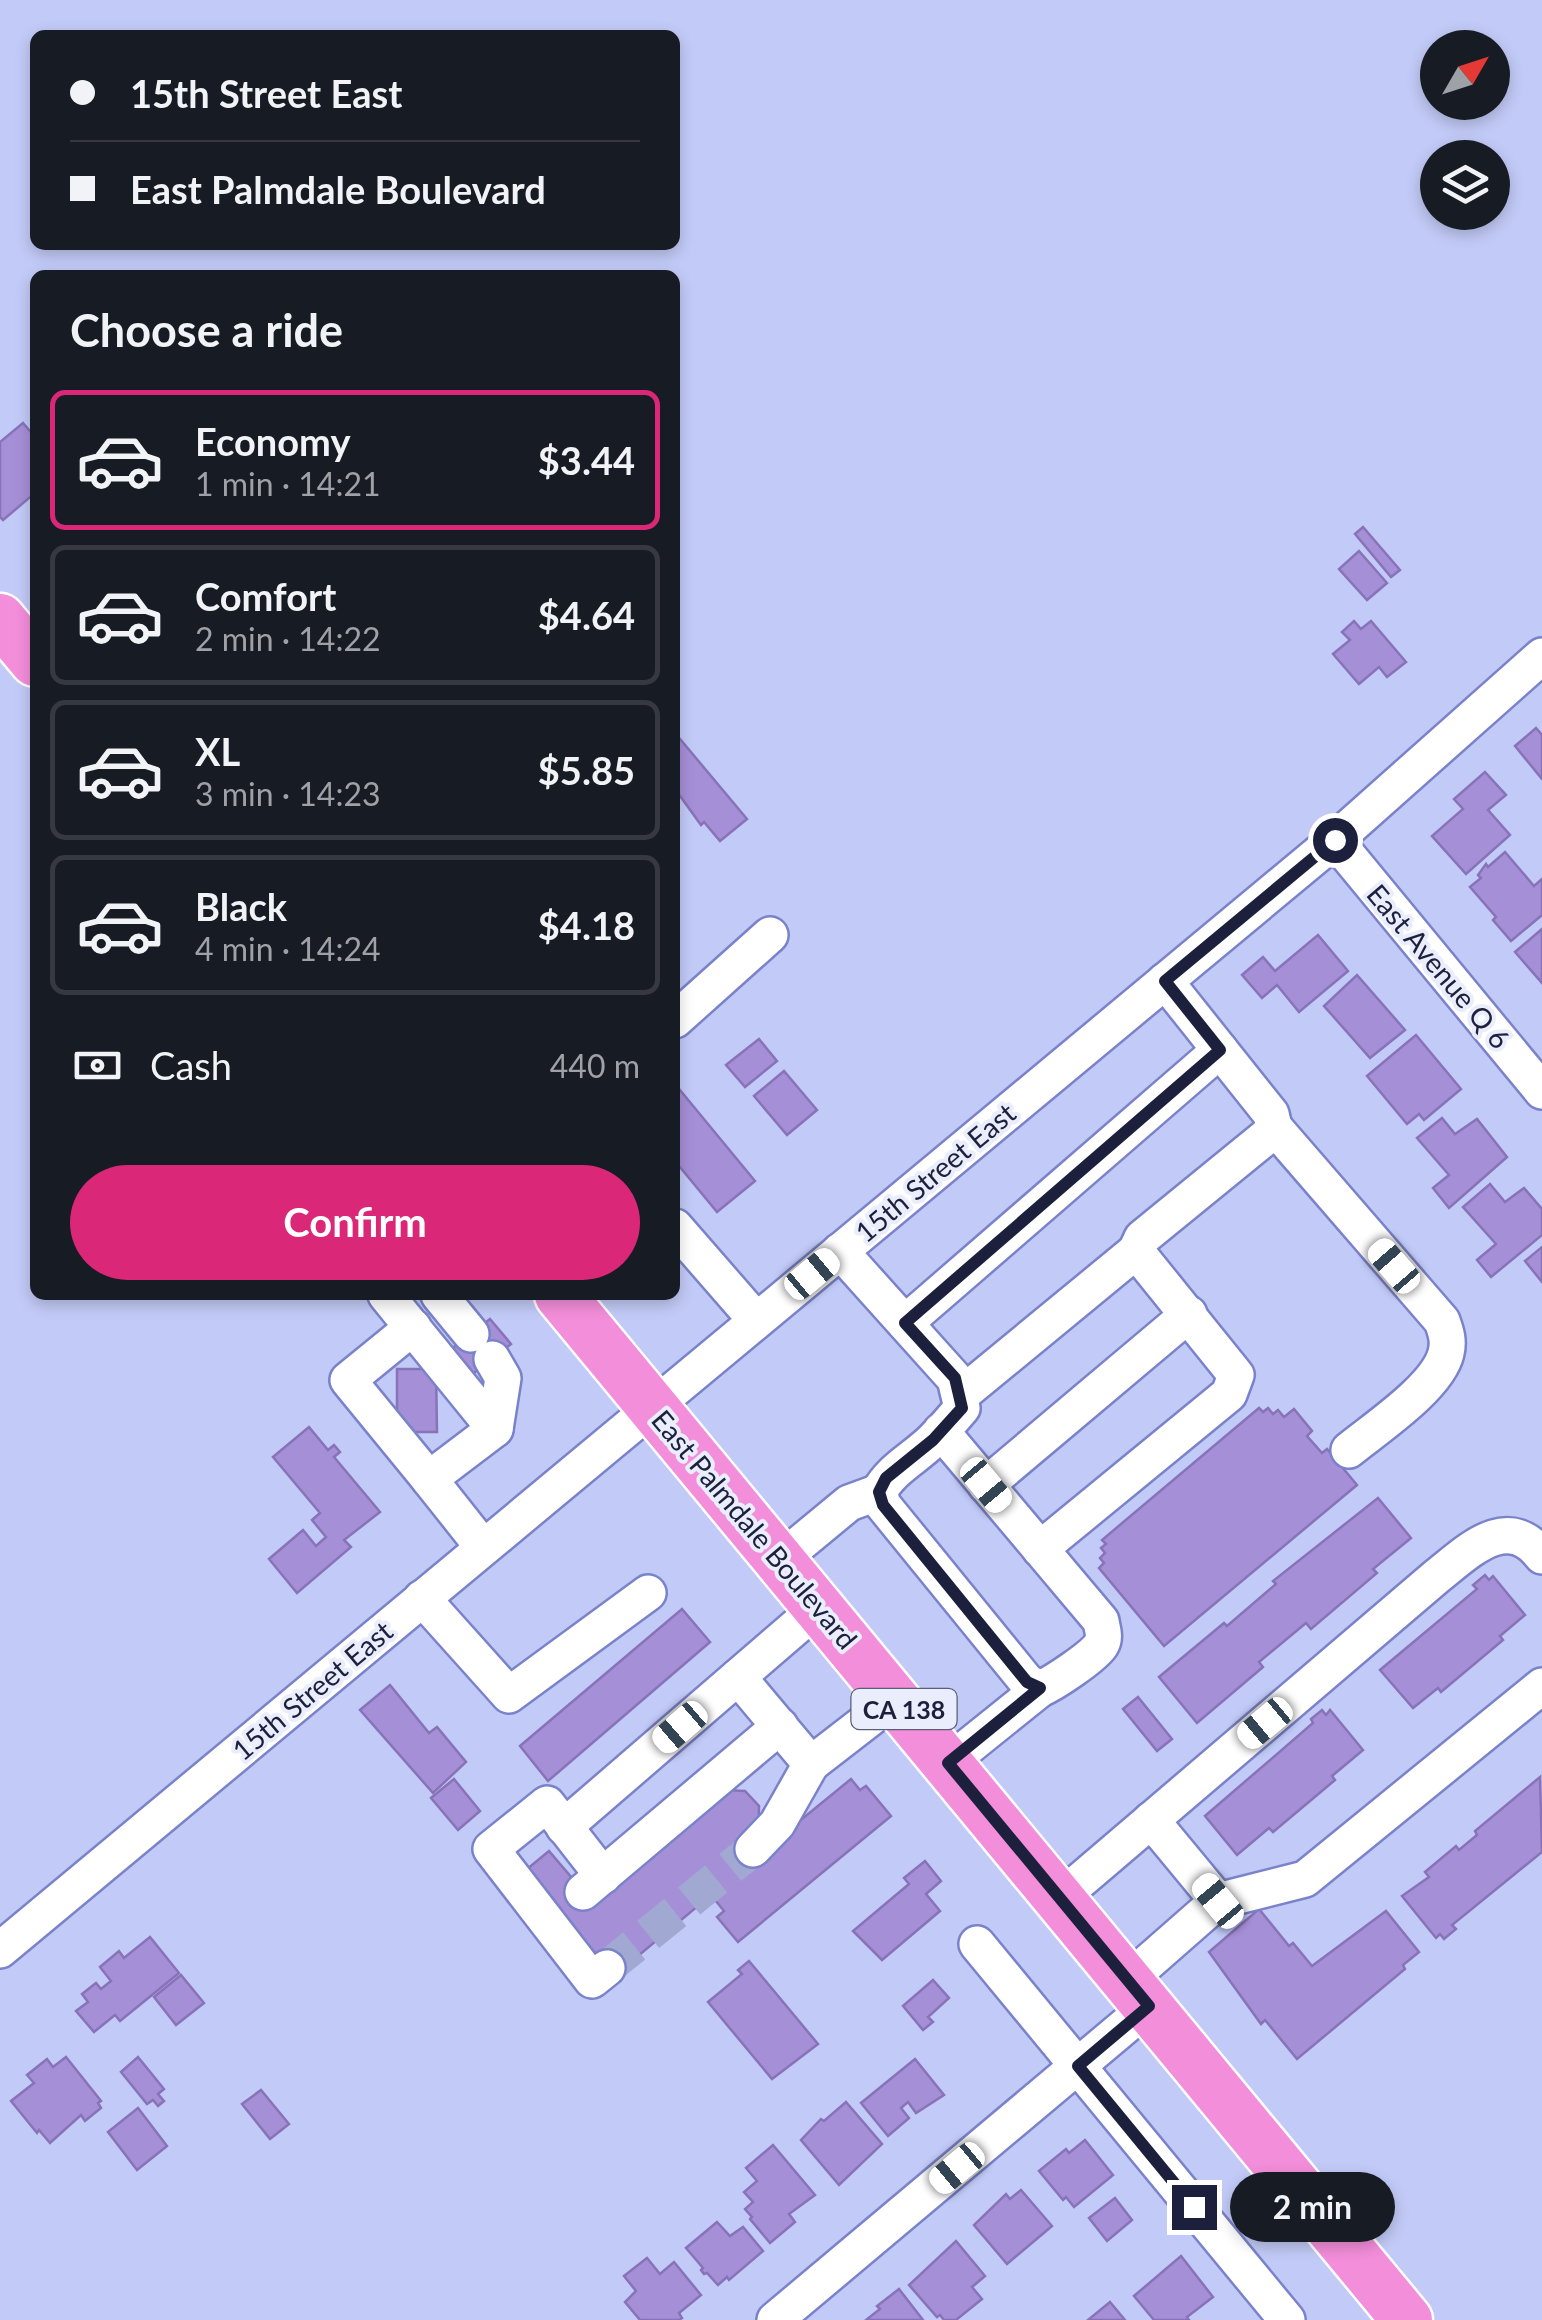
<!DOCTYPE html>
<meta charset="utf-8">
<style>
body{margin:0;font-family:Lato,sans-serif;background:#20242c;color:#f1f3f6;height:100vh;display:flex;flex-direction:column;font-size:38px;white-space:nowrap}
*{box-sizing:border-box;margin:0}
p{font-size:32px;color:#9ea1a6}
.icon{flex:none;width:55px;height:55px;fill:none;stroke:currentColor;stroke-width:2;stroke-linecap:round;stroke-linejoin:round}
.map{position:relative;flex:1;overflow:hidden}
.side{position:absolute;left:30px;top:270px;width:650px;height:1030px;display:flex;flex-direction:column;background:#171b24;border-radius:15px;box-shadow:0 5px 15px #0003}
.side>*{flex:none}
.banner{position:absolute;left:30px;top:30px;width:650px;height:220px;border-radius:15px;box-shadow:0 5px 15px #0003;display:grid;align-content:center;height:220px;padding:0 40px;background:#171b24}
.needle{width:65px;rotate:51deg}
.tools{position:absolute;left:1420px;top:30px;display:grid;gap:20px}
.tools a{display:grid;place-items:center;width:90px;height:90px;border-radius:50%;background:#171b24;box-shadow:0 5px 15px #0003;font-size:50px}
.end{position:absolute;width:45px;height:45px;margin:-22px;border:12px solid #1d203c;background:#fff;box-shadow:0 0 0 5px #fff}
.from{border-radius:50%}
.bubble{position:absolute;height:70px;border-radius:35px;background:#171b24;box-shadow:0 5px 15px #0003;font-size:32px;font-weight:700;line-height:70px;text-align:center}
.car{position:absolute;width:30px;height:60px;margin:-30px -15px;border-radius:12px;box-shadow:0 0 8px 2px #0007;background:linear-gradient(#fff 24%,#345 0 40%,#fff 0 76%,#345 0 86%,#fff 0)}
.banner b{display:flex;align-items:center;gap:35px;height:95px;font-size:38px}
.banner b+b{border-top:2px solid #363941}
.banner i{width:25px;height:25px;background:#f1f3f6}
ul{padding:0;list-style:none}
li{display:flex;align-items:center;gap:30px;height:140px;margin:0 20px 15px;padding:0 20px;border:5px solid #363941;border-radius:15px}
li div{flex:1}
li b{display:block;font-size:38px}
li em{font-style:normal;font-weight:700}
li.active{border-color:#db2777}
li>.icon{width:90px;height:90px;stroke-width:1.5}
h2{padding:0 40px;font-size:45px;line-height:120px}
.pay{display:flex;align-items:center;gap:25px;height:110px;padding:0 40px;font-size:38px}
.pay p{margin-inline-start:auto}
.button{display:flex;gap:20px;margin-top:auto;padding:20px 40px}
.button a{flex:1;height:115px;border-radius:60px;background:#db2777;color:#fff;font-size:40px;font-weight:700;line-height:115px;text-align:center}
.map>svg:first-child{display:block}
.building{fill:#a58fd7;stroke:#8873b8;stroke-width:2.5}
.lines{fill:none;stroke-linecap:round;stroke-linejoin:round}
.minor-tunnel{stroke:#a1a8d2;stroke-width:35;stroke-dasharray:35 18;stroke-linecap:butt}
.minor-casing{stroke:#7a83c9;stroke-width:40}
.highway-casing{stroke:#fff;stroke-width:55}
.minor{stroke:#fff;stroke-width:35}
.highway{stroke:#f38eda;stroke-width:50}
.route{stroke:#1d203c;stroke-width:12}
.labels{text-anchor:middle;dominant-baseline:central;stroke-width:8;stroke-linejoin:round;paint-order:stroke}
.shield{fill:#eaedfc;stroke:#5a5e76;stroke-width:2.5}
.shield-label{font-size:25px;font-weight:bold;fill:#1d203c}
.street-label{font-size:28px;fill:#1d203c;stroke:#eaedfc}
</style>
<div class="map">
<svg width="1542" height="2320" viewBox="0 0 1542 2320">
<rect width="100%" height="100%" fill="#c2caf7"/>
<g class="building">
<path d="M 23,423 L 35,437 L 35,493 L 3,520 L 0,517 L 0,442 Z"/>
<path d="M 1363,527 L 1400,570 L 1391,577 L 1355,534 Z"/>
<path d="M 1359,551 L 1387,583 L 1367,600 L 1339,569 Z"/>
<path d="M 1354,621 L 1361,629 L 1371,621 L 1406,662 L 1387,677 L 1379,667 L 1359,684 L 1333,654 L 1350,640 L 1342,632 Z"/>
<path d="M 1536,728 L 1542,735 L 1542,779 L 1515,746 Z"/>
<path d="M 675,733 L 747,819 L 720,841 L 704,822 L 701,825 L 675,789 Z"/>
<path d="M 1485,772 L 1506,795 L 1488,810 L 1510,835 L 1466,874 L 1432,836 L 1463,809 L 1454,799 Z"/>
<path d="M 1505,852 L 1534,886 L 1542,879 L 1542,915 L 1511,941 L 1493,920 L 1496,917 L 1470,887 L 1481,878 L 1478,875 L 1486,864 L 1488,867 Z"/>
<path d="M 1542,929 L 1542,983 L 1515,952 Z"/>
<path d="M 1318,935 L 1348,971 L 1299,1012 L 1277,985 L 1262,998 L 1242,975 L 1263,957 L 1275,971 Z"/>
<path d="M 1357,975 L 1405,1030 L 1370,1058 L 1324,1006 Z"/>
<path d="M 1416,1035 L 1461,1089 L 1424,1120 L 1419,1114 L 1407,1124 L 1367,1076 Z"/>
<path d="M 759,1039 L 777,1061 L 745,1087 L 726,1065 Z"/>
<path d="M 784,1071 L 817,1110 L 787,1135 L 754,1096 Z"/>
<path d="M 675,1084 L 755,1181 L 717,1212 L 675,1161 Z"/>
<path d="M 1442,1118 L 1455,1134 L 1477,1119 L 1507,1157 L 1449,1208 L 1433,1188 L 1449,1175 L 1417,1138 Z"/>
<path d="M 1490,1184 L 1505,1202 L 1524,1188 L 1542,1209 L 1542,1235 L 1491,1277 L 1477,1260 L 1496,1244 L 1463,1207 Z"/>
<path d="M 1542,1247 L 1542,1282 L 1525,1261 Z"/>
<path d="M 490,1319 L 511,1344 L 461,1383 L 441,1357 Z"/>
<path d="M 397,1369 L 436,1369 L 437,1432 L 397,1432 Z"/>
<path d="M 1259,1408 L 1263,1412 L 1268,1408 L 1273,1414 L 1278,1410 L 1284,1417 L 1294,1409 L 1312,1431 L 1307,1436 L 1322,1453 L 1327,1449 L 1357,1485 L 1164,1646 L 1099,1568 L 1104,1563 L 1100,1558 L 1105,1553 L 1101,1548 L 1106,1544 L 1102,1540 Z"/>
<path d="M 309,1427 L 328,1450 L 334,1445 L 340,1452 L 334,1457 L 380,1512 L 344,1540 L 351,1547 L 297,1593 L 269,1559 L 303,1530 L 316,1546 L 326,1537 L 312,1520 L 320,1513 L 273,1457 Z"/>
<path d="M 1378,1498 L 1411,1538 L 1373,1569 L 1377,1573 L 1311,1629 L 1306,1623 L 1259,1662 L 1263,1667 L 1197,1723 L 1159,1677 L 1224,1623 L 1227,1626 L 1276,1584 L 1273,1581 Z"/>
<path d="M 1485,1575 L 1489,1580 L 1493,1576 L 1525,1615 L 1500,1636 L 1503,1640 L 1441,1692 L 1438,1688 L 1413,1708 L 1380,1670 L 1477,1589 L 1473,1585 Z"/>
<path d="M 682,1609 L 710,1642 L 548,1781 L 520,1746 Z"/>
<path d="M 390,1685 L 429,1733 L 437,1727 L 466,1762 L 433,1793 L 360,1710 Z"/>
<path d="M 1138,1697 L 1172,1739 L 1157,1751 L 1123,1709 Z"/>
<path d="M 1322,1710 L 1326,1715 L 1330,1710 L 1363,1750 L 1332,1776 L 1335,1780 L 1273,1832 L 1269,1828 L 1237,1855 L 1205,1816 L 1313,1723 L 1311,1719 Z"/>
<path d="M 1540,1777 L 1542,1852 L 1452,1925 L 1456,1929 L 1444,1939 L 1440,1934 L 1436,1938 L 1402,1896 L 1429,1877 L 1425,1872 L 1456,1846 L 1459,1850 L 1477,1835 L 1475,1831 Z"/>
<path d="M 454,1779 L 480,1811 L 458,1830 L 431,1798 Z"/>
<path d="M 851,1779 L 860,1790 L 866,1786 L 891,1816 L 738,1942 L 717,1917 L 724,1911 L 711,1895 L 614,1976 L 526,1870 L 549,1851 L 595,1905 L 711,1808 L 711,1803 L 726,1790 L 745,1791 L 759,1806 L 758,1855 Z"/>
<path d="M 925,1861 L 941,1881 L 926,1894 L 940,1911 L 882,1960 L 853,1931 L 909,1884 L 904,1878 Z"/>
<path d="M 1259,1909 L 1289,1946 L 1293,1943 L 1312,1966 L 1386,1911 L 1419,1952 L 1403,1965 L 1405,1969 L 1297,2059 L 1265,2020 L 1261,2024 L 1209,1952 Z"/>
<path d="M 150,1937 L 179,1973 L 120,2021 L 115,2015 L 94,2032 L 76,2011 L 88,2002 L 82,1994 L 96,1983 L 101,1989 L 111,1981 L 100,1967 L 119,1951 L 124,1958 Z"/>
<path d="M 749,1961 L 818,2044 L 772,2079 L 708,2002 L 742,1974 L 738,1970 Z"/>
<path d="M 181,1975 L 204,2003 L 176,2025 L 154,1997 Z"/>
<path d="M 933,1980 L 949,1998 L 928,2017 L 933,2022 L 923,2030 L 903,2006 Z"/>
<path d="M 66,2057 L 101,2101 L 98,2103 L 101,2108 L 85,2121 L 81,2115 L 50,2143 L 39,2130 L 37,2133 L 11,2101 L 34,2083 L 27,2075 L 47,2059 L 53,2067 Z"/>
<path d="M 138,2057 L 164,2089 L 158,2094 L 164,2101 L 158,2106 L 153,2100 L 147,2104 L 121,2072 Z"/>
<path d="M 915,2059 L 944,2095 L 916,2113 L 908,2102 L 901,2108 L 909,2118 L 888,2136 L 861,2103 Z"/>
<path d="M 261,2090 L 289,2124 L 270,2139 L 242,2104 Z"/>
<path d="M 846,2102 L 882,2144 L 839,2185 L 801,2140 L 821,2119 L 824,2121 Z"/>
<path d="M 138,2108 L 167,2146 L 137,2170 L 108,2132 Z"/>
<path d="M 1085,2140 L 1113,2175 L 1074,2207 L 1066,2197 L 1063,2200 L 1039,2171 L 1066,2149 L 1069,2153 Z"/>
<path d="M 773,2145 L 815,2195 L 789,2214 L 795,2222 L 770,2243 L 750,2219 L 752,2217 L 745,2209 L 753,2202 L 744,2192 L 757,2181 L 746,2168 Z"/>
<path d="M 1021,2190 L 1052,2226 L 1007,2264 L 974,2225 L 1006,2194 L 1010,2199 Z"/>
<path d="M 1115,2198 L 1132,2220 L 1107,2241 L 1089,2218 Z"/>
<path d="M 717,2222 L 730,2236 L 743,2227 L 763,2251 L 729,2280 L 727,2277 L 718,2285 L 707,2273 L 704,2274 L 701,2270 L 703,2268 L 686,2248 Z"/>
<path d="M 956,2241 L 985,2276 L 972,2287 L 982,2299 L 956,2320 L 944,2320 L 940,2315 L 937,2317 L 909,2285 Z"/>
<path d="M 1181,2256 L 1213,2297 L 1187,2317 L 1189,2320 L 1154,2320 L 1134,2296 Z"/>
<path d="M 647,2258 L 660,2274 L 674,2262 L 701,2295 L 679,2313 L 682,2318 L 679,2320 L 640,2320 L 625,2302 L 636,2291 L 624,2276 Z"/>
<path d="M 899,2289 L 923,2320 L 866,2320 L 880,2309 L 877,2306 Z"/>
<path d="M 1110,2302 L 1125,2320 L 1088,2320 Z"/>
</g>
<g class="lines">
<path class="minor-tunnel" d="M 607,1968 L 753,1849"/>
<defs>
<g id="minor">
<path d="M 1335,840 L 1542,1091"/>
<path d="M 675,1020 L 770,935"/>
<path d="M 1274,1127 L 1442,1321 C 1446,1332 1449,1341 1446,1353 C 1438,1387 1376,1428 1349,1450"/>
<path d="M 675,1227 L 756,1320"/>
<path d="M 840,1251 L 955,1379 L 962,1408 C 953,1419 943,1430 933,1440 C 915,1458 891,1469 879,1492 L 883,1505 L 1027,1682 L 1040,1689 C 1054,1683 1093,1657 1101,1645 C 1106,1637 1102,1629 1101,1621 L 941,1431"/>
<path d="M 386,1295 L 495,1429 L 429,1479 L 483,1547"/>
<path d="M 439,1295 L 471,1334"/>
<path d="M 905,1323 L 1220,1050"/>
<path d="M 413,1327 L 348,1380 L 429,1479"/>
<path d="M 492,1359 L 503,1378 L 495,1429"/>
<path d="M 961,1395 L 1136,1251"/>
<path d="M 986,1485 L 1189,1314"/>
<path d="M 1040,1549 L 1229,1394 L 1236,1375 L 1136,1251 L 1142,1238 L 1267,1136 L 1274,1127 L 1271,1114 L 1165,981"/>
<path d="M 780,1560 L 849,1503 L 879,1492"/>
<path d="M 422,1598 L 509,1695 L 648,1593"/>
<path d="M 738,1677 L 811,1764 L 895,1699"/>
<path d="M 948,1763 L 1040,1689"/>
<path d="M 1151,1820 L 1218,1901"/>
<path d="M 564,1827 L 819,1607"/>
<path d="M 753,1849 L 777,1824 L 811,1764"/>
<path d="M 603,1876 L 547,1804 L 491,1849 L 592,1980 L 607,1968"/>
<path d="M 583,1892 L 780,1726"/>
<path d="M 1060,1898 L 1436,1577 C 1469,1551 1507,1511 1542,1556"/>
<path d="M 977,1944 L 1287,2320"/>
<path d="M 0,1950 L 1335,840 L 1542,656"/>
<path d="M 1128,1980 L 1218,1901 L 1305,1879 L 1542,1686"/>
<path d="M 775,2320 L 1149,2006"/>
</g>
<g id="highway">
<path d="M 0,619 L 35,661"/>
<path d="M 560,1295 L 1407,2320"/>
</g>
</defs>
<use href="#minor" class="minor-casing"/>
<use href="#highway" class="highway-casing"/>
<use href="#minor" class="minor"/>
<use href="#highway" class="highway"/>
</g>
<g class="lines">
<path class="route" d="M 1194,2207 L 1078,2066 L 1149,2006 L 948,1763 L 1040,1688 L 1027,1682 L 883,1505 L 879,1492 L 886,1478 L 933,1440 L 962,1408 L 955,1378 L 905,1323 L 1220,1050 L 1165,981 L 1335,840"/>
</g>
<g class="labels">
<rect class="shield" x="851.5" y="1689" width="105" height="40" rx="8"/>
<g class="shield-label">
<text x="904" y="1709">CA 138</text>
</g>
<g class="street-label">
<text transform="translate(1439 966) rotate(50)">East Avenue Q 6</text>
<text transform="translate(935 1172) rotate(-40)">15th Street East</text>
<text transform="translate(755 1529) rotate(50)">East Palmdale Boulevard</text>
<text transform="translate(312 1690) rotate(-40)">15th Street East</text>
</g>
</g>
</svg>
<div class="tools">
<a><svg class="needle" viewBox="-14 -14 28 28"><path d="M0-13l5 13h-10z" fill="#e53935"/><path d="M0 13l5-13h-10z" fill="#9ea1a6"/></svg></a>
<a><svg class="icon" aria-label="layers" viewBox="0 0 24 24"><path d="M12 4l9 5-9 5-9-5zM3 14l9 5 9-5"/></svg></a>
</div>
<i class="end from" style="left:1335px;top:840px"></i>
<i class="end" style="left:1194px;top:2207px"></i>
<div class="bubble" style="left:1230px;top:2172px;width:165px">2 min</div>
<i class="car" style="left:1394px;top:1266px;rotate:319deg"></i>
<i class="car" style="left:812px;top:1274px;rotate:50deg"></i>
<i class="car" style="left:986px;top:1485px;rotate:140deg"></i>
<i class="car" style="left:1265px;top:1723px;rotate:230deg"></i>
<i class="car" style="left:680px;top:1727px;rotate:229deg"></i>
<i class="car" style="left:1218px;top:1901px;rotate:320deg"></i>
<i class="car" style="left:957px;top:2168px;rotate:230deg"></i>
<div class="banner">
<b><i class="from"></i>15th Street East</b>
<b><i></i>East Palmdale Boulevard</b>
</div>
<section class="side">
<h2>Choose a ride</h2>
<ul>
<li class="active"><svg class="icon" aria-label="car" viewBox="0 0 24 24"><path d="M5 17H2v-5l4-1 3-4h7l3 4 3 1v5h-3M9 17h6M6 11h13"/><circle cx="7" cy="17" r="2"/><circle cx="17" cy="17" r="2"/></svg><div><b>Economy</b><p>1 min · 14:21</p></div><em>$3.44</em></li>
<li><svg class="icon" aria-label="car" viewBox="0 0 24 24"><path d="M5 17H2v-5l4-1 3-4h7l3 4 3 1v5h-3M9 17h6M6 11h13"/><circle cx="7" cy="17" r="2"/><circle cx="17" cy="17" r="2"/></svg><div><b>Comfort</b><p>2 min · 14:22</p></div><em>$4.64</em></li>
<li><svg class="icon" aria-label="car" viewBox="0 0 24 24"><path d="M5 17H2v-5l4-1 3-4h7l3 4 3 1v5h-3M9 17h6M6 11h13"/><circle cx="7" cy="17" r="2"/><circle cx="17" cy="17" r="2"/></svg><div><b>XL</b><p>3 min · 14:23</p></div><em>$5.85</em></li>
<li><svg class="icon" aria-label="car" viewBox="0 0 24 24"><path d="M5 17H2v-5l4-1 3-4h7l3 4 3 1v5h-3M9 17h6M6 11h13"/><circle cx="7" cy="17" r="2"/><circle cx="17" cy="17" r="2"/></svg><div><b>Black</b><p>4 min · 14:24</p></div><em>$4.18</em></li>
</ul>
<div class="pay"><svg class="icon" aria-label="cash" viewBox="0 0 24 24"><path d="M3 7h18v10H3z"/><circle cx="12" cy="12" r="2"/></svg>Cash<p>440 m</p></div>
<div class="button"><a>Confirm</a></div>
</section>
</div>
